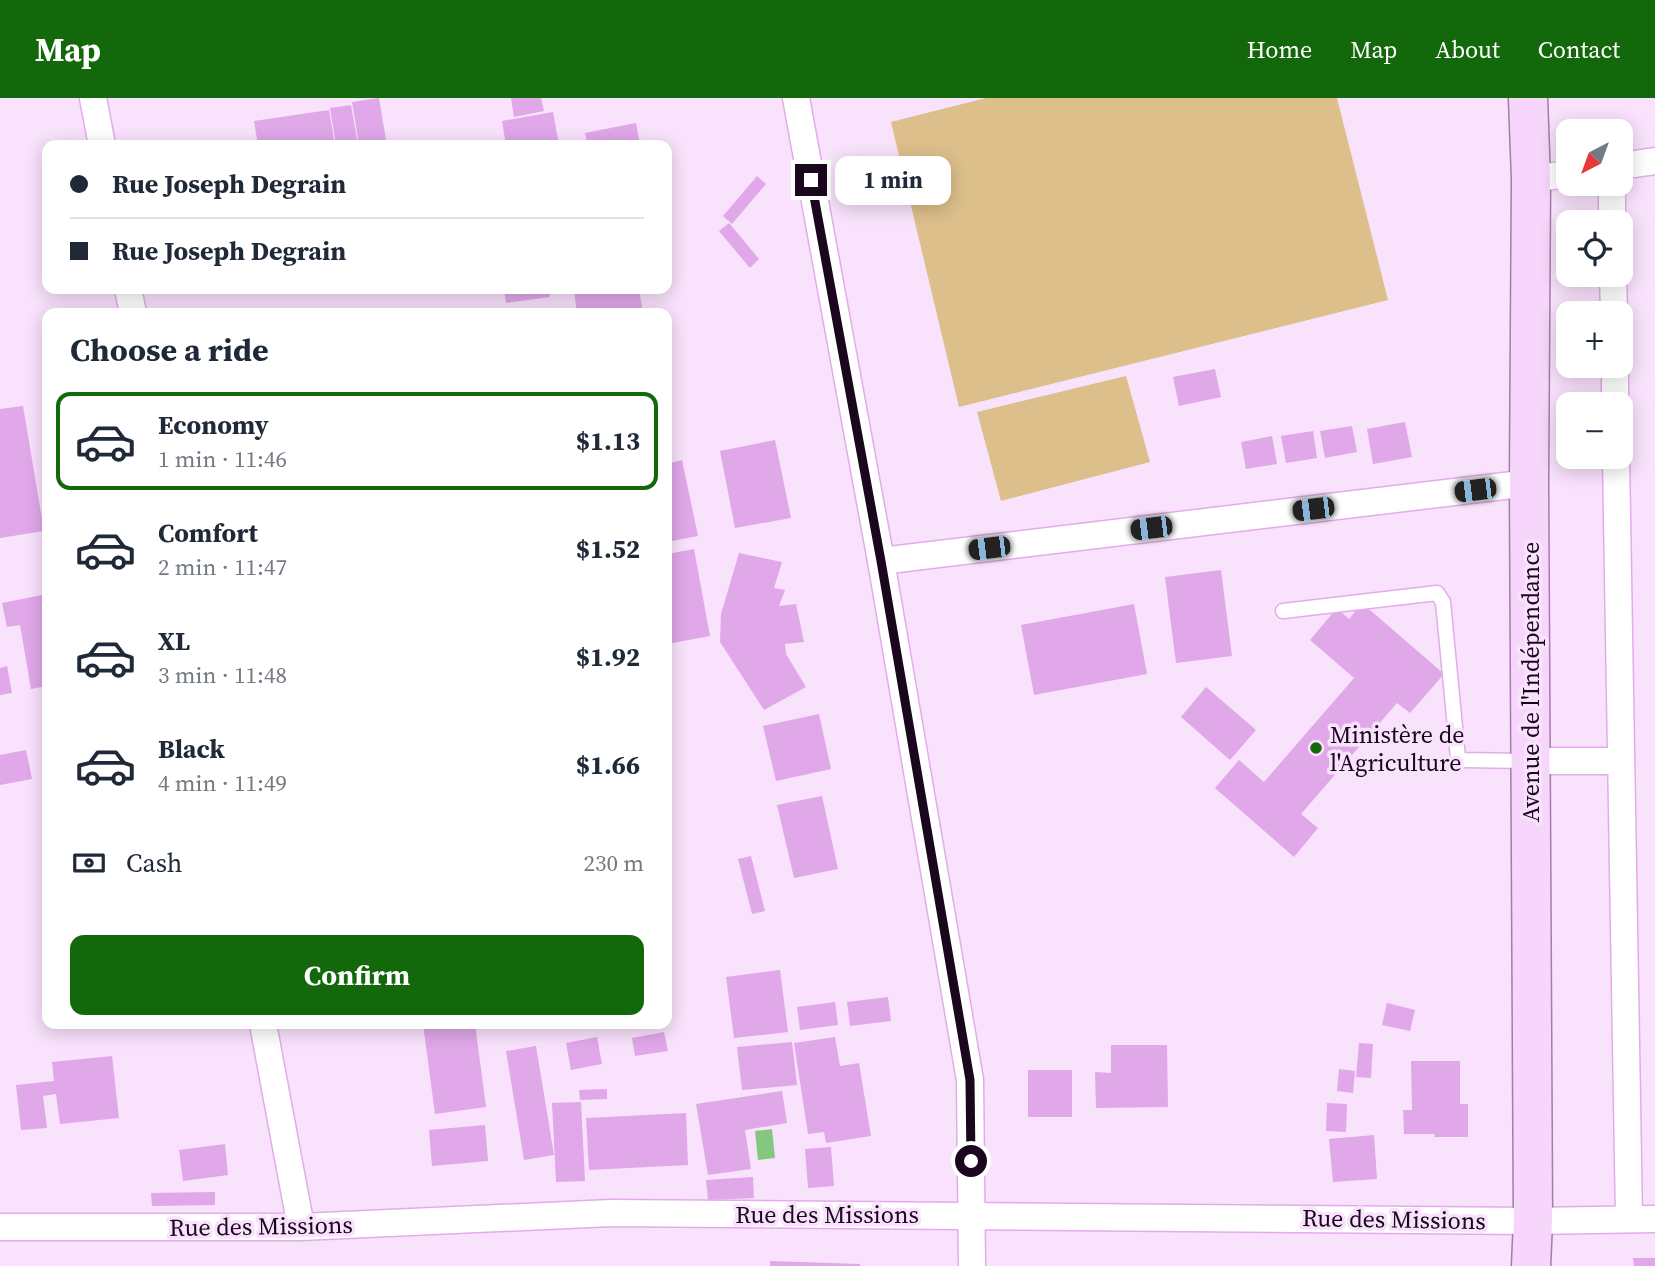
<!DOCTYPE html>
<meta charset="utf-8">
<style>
body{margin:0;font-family:"Source Serif 4",serif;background:#f2f2f3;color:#1f2937;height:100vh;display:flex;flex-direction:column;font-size:26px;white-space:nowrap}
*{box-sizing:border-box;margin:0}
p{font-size:23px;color:#747a83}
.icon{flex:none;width:38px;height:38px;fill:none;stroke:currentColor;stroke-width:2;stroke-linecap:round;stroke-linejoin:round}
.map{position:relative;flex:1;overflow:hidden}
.details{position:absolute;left:42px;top:210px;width:630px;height:721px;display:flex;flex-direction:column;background:#fff;border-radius:14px;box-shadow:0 4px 18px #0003}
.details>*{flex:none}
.hud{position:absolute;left:42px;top:42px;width:630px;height:154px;border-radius:14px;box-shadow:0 4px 18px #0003;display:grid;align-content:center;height:154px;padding:0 28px;background:#fff}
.needle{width:46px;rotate:221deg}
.fabs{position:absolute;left:1556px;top:21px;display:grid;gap:14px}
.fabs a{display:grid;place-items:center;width:77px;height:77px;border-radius:14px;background:#fff;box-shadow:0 4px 18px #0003;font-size:35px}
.end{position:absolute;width:32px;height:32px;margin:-16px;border:9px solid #1a061d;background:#fff;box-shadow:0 0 0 4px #fff}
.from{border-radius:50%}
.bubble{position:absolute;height:49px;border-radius:14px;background:#fff;box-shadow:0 4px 18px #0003;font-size:23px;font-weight:700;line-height:49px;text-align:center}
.car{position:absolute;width:21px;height:42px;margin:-21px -10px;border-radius:9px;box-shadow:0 0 5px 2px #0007;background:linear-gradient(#222 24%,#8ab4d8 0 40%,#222 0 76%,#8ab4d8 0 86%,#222 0)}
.hud b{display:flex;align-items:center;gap:24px;height:66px;font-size:26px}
.hud b+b{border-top:2px solid #e0e1e3}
.hud i{width:18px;height:18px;background:#1f2937}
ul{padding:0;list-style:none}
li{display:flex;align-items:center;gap:21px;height:98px;margin:0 14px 10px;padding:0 14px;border:4px solid transparent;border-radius:14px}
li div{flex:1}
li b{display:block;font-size:26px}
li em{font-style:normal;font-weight:700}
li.current{border-color:#13680c}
li>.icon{width:63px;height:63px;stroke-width:1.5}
h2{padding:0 28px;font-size:32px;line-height:84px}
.pay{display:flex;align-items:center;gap:18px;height:77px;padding:0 28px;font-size:26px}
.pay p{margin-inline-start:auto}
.button{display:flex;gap:14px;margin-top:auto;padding:14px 28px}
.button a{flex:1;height:80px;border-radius:14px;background:#13680c;color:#fff;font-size:28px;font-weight:700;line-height:80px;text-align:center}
header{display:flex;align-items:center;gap:42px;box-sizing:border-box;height:98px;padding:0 35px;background:#13680c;color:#fff}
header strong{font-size:33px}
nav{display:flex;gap:38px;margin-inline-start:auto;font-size:24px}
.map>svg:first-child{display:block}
.green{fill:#dcbf8a}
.water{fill:#85c77e}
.building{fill:#e0a7e9}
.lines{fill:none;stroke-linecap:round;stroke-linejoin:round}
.service-casing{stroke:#e4abec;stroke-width:17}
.minor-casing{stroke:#e4abec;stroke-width:29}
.primary-casing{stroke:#a57cab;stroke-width:41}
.service{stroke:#fff;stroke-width:14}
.minor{stroke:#fff;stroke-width:26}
.primary{stroke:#f6d6fb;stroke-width:38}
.route{stroke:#1a061d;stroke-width:9}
.poi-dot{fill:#13680c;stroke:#f9e2fc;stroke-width:2.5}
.labels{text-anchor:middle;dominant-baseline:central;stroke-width:7;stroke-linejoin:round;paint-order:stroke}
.street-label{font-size:24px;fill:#1a061d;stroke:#f9e2fc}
.poi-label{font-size:24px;fill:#1a061d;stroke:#f9e2fc;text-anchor:start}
</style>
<header>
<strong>Map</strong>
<nav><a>Home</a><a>Map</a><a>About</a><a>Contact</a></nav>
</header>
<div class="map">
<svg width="1655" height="1168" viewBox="0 0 1655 1168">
<rect width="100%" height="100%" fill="#f9e2fc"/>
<g class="green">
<path d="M 986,0 L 1337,0 L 1388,202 L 959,309 L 891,24 Z"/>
<path d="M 1126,278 L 1150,364 L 1001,403 L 977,314 Z"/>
</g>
<path class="water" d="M 772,1031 L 775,1060 L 758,1062 L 755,1033 Z"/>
<g class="building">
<path d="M 379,0 L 386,42 L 359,47 L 352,4 Z"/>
<path d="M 511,0 L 541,0 L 544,13 L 514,19 Z"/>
<path d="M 351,7 L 358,47 L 336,47 L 330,10 Z"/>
<path d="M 329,12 L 335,47 L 258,47 L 254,23 Z"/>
<path d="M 553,14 L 559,47 L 506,47 L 502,23 Z"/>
<path d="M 636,25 L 640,47 L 588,47 L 585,35 Z"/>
<path d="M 757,78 L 766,86 L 732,126 L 723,118 Z"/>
<path d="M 729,125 L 759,161 L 750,170 L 719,133 Z"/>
<path d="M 504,191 L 549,191 L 550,199 L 506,205 Z"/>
<path d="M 586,191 L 639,191 L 643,215 L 577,215 L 574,192 Z"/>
<path d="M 1215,271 L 1221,299 L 1179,308 L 1173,279 Z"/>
<path d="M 23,308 L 44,433 L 0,440 L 0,311 Z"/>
<path d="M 1405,324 L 1412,359 L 1373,366 L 1367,331 Z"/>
<path d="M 1352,328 L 1357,354 L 1325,360 L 1320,333 Z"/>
<path d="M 1313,333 L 1317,360 L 1286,365 L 1281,338 Z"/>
<path d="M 1272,338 L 1277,366 L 1246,371 L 1241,344 Z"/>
<path d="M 775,342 L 791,420 L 735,430 L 720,353 Z"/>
<path d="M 682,362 L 698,438 L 667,444 L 667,366 Z"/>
<path d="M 694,451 L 710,538 L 667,546 L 667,456 Z"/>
<path d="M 739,455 L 782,464 L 774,490 L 785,492 L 779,508 L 796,506 L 804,544 L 785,546 L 786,556 L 806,589 L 764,612 L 720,544 L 721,516 Z"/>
<path d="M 1221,472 L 1232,558 L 1176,565 L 1165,479 Z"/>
<path d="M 47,496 L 47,588 L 31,591 L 20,527 L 7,529 L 2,505 Z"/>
<path d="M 1362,505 L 1444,576 L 1410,615 L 1397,605 L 1301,716 L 1318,730 L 1294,759 L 1215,690 L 1239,662 L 1264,684 L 1354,580 L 1310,542 L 1337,510 L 1349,521 Z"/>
<path d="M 1134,506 L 1147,576 L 1034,597 L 1021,527 Z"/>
<path d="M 7,568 L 12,595 L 0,597 L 0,570 Z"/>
<path d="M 1206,589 L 1256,632 L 1230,662 L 1181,619 Z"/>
<path d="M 819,616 L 831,671 L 776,683 L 763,628 Z"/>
<path d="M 26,652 L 32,681 L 0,687 L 0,657 Z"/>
<path d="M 822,698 L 838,771 L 794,780 L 777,707 Z"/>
<path d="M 751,758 L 765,813 L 752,816 L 738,761 Z"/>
<path d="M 780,872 L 788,934 L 734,940 L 726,879 Z"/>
<path d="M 888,899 L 891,923 L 850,928 L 847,904 Z"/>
<path d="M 835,904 L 838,927 L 800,932 L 797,909 Z"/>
<path d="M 1387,905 L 1415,912 L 1410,933 L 1382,927 Z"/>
<path d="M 423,926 L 475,926 L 486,1009 L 435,1016 Z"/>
<path d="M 664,934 L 668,953 L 635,958 L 632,940 Z"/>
<path d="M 597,939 L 602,966 L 571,972 L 566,945 Z"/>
<path d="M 835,939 L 840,968 L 859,965 L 871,1038 L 826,1045 L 824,1034 L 808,1036 L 794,945 Z"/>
<path d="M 792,944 L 797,987 L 742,992 L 737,949 Z"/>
<path d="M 1359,945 L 1373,946 L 1371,980 L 1356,979 Z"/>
<path d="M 1111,947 L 1167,947 L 1168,1009 L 1096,1010 L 1095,974 L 1111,975 Z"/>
<path d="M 536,948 L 554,1057 L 524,1062 L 506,953 Z"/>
<path d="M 112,958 L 119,1020 L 60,1026 L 56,996 L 43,998 L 47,1030 L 21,1032 L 16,987 L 54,983 L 52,964 Z"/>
<path d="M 1411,963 L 1460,963 L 1460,1006 L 1468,1006 L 1468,1039 L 1434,1039 L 1435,1036 L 1404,1036 L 1403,1012 L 1412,1012 Z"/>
<path d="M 1339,971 L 1355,973 L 1353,995 L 1337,993 Z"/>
<rect x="1028" y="972" width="44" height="47"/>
<path d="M 607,991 L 607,1001 L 580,1002 L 579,992 Z"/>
<path d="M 782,993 L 787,1025 L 745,1032 L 751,1071 L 708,1077 L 696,1006 Z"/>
<path d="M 581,1004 L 585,1083 L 556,1084 L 552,1005 Z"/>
<path d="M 1327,1005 L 1347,1006 L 1346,1034 L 1326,1033 Z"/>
<path d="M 686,1015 L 688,1067 L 589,1072 L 586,1020 Z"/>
<path d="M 485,1027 L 488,1063 L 432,1068 L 429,1032 Z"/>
<path d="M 1374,1037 L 1377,1081 L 1333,1084 L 1329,1041 Z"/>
<path d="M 225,1046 L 228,1077 L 183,1083 L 179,1052 Z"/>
<path d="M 831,1049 L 834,1088 L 808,1090 L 805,1051 Z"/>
<path d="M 753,1079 L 754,1100 L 708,1102 L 706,1082 Z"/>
<path d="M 215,1094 L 215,1107 L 152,1108 L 151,1095 Z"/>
<path d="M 1633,1160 L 1655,1160 L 1655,1168 L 1634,1168 Z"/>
<path d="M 770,1163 L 860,1166 L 860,1168 L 770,1168 Z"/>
</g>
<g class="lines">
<defs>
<path id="service" d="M 1283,513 L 1437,495 L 1443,504 L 1458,660 L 1463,662 L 1530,663"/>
<g id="minor">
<path d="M 93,0 L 102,47"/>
<path d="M 796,0 L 881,463 L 970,982 L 972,1168"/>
<path d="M 1620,68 L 1655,63"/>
<path d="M 1531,81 L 1568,76"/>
<path d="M 1612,86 L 1612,124"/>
<path d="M 1613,177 L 1614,215"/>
<path d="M 128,191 L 133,215"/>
<path d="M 1615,268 L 1615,306"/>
<path d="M 1616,359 L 1629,1121"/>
<path d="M 881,463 L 1529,385"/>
<path d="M 1530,663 L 1621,663"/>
<path d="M 263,926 L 301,1129"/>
<path d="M 0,1129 L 301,1129 L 611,1115 L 1533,1123 L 1655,1121"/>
</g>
<path id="primary" d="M 1528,0 L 1531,81 L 1529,385 L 1533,1123 L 1531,1168"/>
</defs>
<use href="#service" class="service-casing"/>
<use href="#minor" class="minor-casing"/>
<use href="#primary" class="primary-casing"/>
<use href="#service" class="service"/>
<use href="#minor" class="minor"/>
<use href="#primary" class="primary"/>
</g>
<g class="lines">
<path class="route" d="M 811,82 L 881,463 L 970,982 L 971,1063"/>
</g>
<circle class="poi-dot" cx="1316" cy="650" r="7"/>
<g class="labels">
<g class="street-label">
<text transform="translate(1530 584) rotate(-90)">Avenue de l'Indépendance</text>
<text x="827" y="1116">Rue des Missions</text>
<text transform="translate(1394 1121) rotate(1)">Rue des Missions</text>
<text transform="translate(261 1128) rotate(-1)">Rue des Missions</text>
</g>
<g class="poi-label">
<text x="1330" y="636">Ministère de<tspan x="1330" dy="28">l'Agriculture</tspan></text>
</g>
</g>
</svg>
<div class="fabs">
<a><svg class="needle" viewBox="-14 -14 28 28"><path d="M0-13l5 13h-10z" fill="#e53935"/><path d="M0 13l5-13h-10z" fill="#747a83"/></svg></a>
<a><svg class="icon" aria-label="locate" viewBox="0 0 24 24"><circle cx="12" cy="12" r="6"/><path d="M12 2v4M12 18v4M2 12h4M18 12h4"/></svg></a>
<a>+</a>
<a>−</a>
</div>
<i class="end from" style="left:971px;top:1063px"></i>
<i class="end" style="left:811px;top:82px"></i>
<div class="bubble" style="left:835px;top:58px;width:116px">1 min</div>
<i class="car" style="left:1475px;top:392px;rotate:263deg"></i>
<i class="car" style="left:1313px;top:411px;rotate:263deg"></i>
<i class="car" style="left:1151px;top:430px;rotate:263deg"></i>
<i class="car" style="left:989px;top:450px;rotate:263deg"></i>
<div class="hud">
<b><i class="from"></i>Rue Joseph Degrain</b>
<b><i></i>Rue Joseph Degrain</b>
</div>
<section class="details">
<h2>Choose a ride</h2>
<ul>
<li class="current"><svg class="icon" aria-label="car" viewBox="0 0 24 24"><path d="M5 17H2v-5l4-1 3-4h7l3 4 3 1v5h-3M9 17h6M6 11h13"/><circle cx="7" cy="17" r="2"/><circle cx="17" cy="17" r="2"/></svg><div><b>Economy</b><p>1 min · 11:46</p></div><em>$1.13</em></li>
<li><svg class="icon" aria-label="car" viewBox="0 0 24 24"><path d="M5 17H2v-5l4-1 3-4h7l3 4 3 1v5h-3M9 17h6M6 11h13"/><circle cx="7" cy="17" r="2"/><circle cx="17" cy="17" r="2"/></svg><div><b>Comfort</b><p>2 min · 11:47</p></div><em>$1.52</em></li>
<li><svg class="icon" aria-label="car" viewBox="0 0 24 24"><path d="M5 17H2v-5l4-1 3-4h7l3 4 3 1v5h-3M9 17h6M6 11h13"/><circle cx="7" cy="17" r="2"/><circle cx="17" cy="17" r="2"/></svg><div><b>XL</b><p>3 min · 11:48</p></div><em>$1.92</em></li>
<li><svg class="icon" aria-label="car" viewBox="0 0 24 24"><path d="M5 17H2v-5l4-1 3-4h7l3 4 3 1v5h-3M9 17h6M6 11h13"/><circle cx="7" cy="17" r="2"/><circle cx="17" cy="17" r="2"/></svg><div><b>Black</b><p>4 min · 11:49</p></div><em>$1.66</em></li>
</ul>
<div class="pay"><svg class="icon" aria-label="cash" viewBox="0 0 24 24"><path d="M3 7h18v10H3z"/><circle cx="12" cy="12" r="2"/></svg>Cash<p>230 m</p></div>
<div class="button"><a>Confirm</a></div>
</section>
</div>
